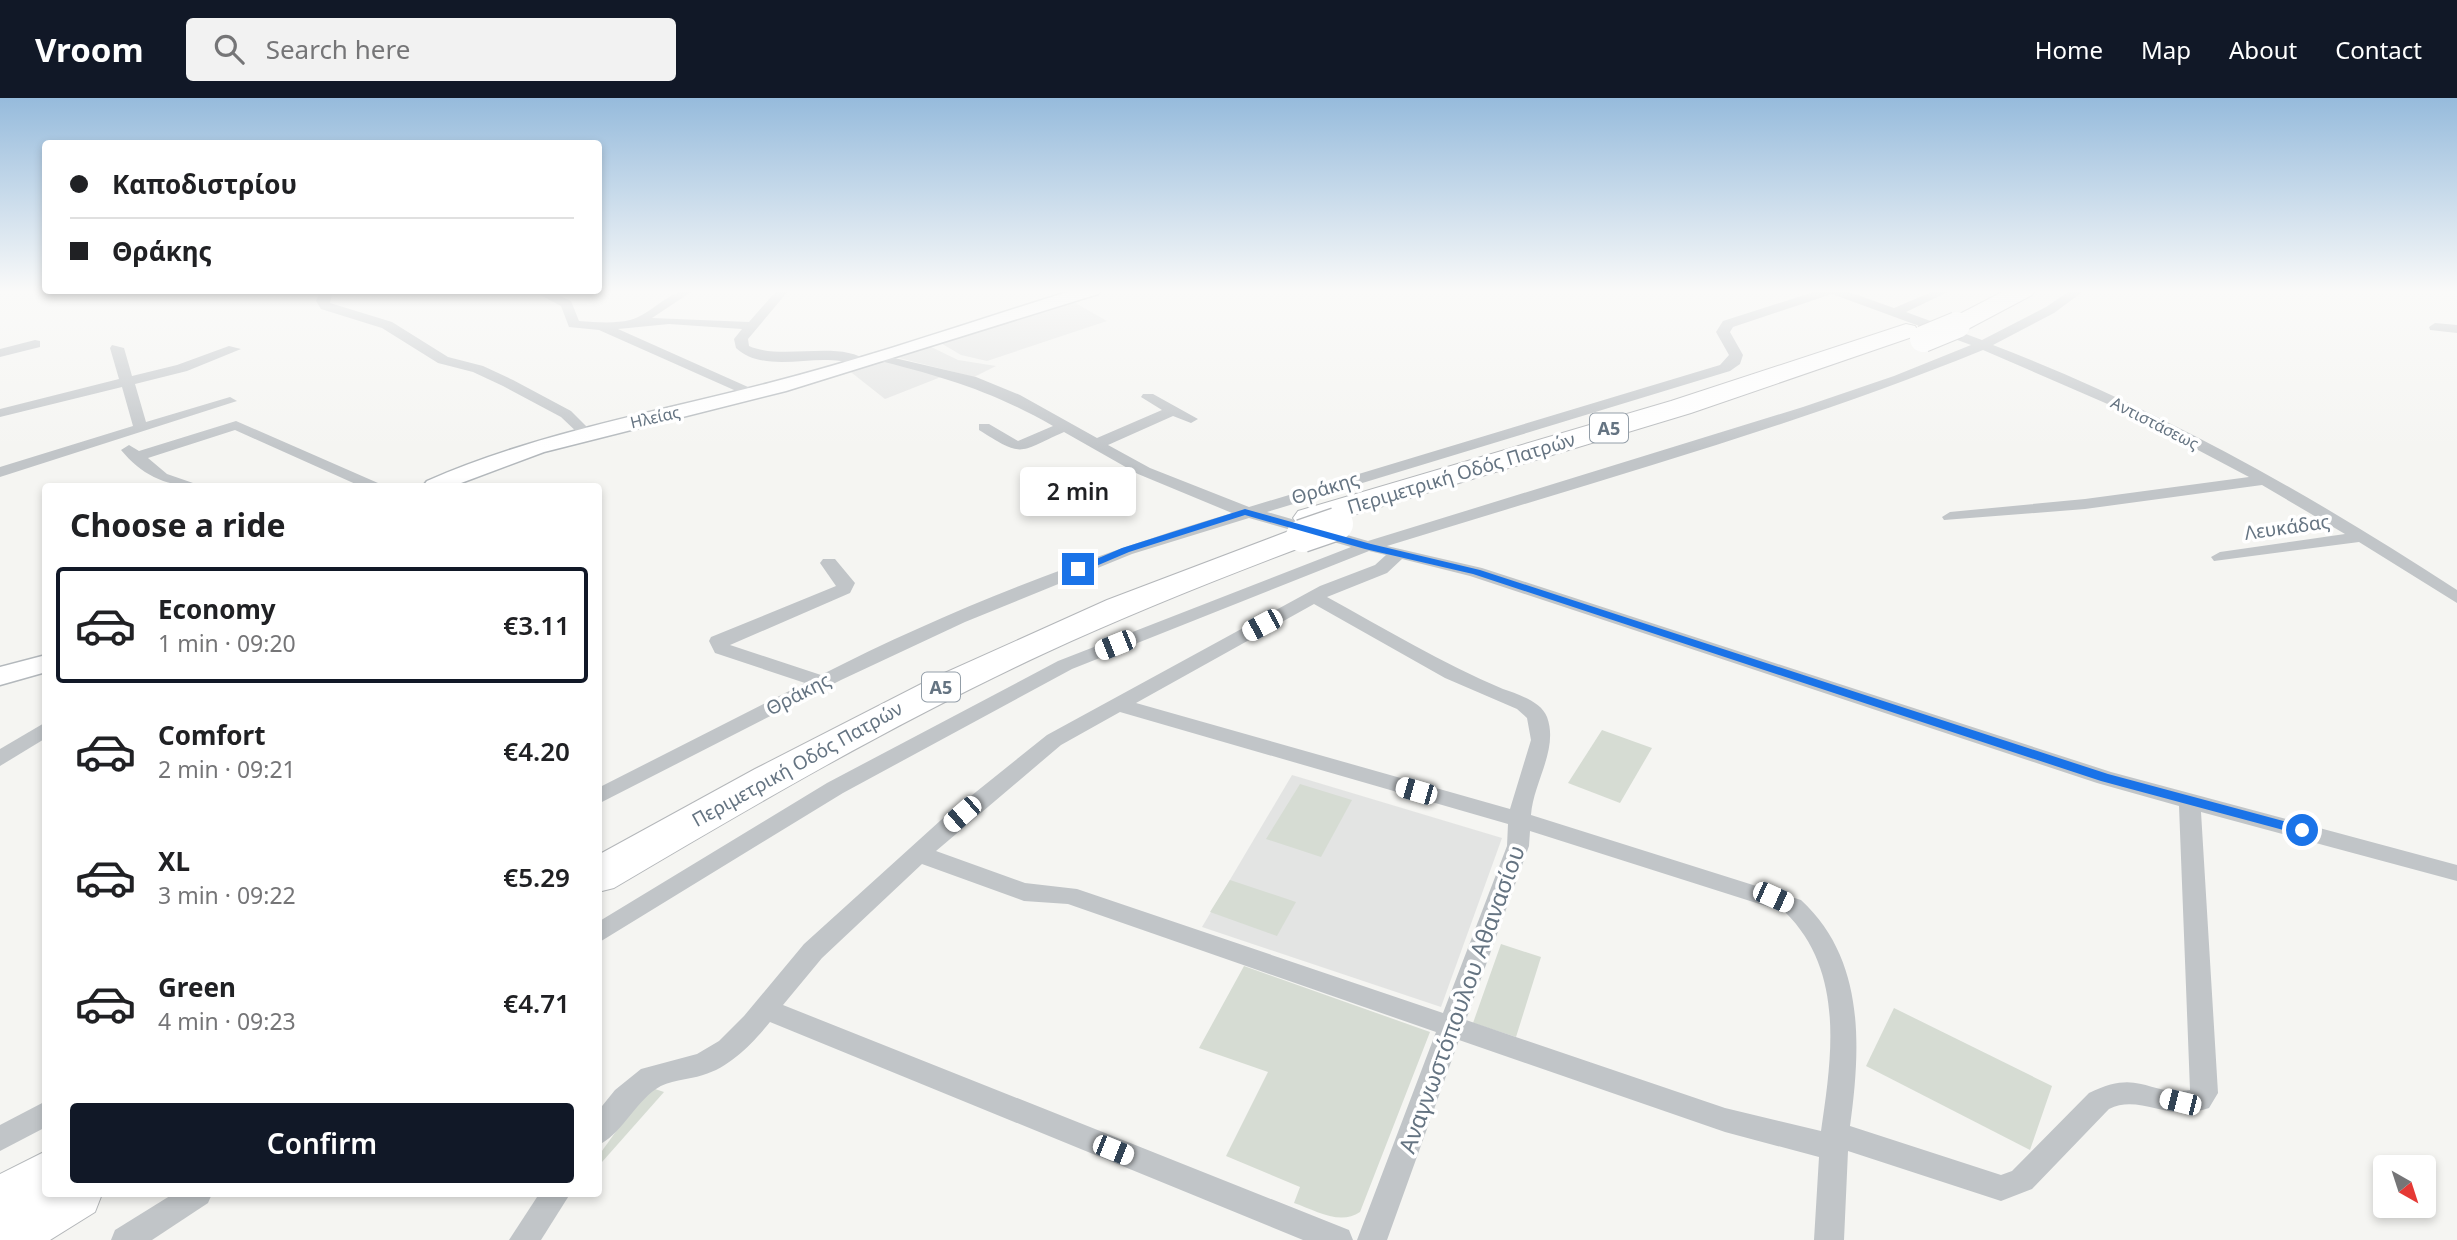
<!DOCTYPE html>
<meta charset="utf-8">
<style>
body{margin:0;font-family:"Noto Sans",sans-serif;background:#f2f2f2;color:#202124;height:100vh;display:flex;flex-direction:column;font-size:26px;white-space:nowrap}
*{box-sizing:border-box;margin:0}
p{font-size:23px;color:#757577}
.icon{flex:none;width:38px;height:38px;fill:none;stroke:currentColor;stroke-width:2;stroke-linecap:round;stroke-linejoin:round}
.map{position:relative;flex:1;overflow:hidden}
.side{position:absolute;left:42px;top:385px;width:560px;height:714px;display:flex;flex-direction:column;background:#fff;border-radius:7px;box-shadow:0 4px 10px #0003}
.side>*{flex:none}
.hud{position:absolute;left:42px;top:42px;width:560px;height:154px;border-radius:7px;box-shadow:0 4px 10px #0003;display:grid;align-content:center;height:154px;padding:0 28px;background:#fff}
.needle{width:46px;rotate:141deg}
.buttons{position:absolute;left:2373px;top:1057px;display:grid;gap:14px}
.buttons a{display:grid;place-items:center;width:63px;height:63px;border-radius:7px;background:#fff;box-shadow:0 4px 10px #0003;font-size:35px}
.end{position:absolute;width:32px;height:32px;margin:-16px;border:9px solid #1a73e8;background:#fff;box-shadow:0 0 0 4px #fff}
.from{border-radius:50%}
.bubble{position:absolute;height:49px;border-radius:7px;background:#fff;box-shadow:0 4px 10px #0003;font-size:23px;font-weight:600;line-height:49px;text-align:center}
.car{position:absolute;width:21px;height:42px;margin:-21px -10px;border-radius:9px;box-shadow:0 0 5px 2px #0007;background:linear-gradient(#fff 24%,#345 0 40%,#fff 0 76%,#345 0 86%,#fff 0)}
.hud b{display:flex;align-items:center;gap:24px;height:66px;font-size:26px}
.hud b+b{border-top:2px solid #e0e0e0}
.hud i{width:18px;height:18px;background:#202124}
ul{padding:0;list-style:none}
li{display:flex;align-items:center;gap:21px;height:116px;margin:0 14px 10px;padding:0 14px;border:4px solid transparent;border-radius:7px}
li div{flex:1}
li b{display:block;font-size:26px}
li em{font-style:normal;font-weight:600}
li.on{border-color:#111827}
li>.icon{width:63px;height:63px;stroke-width:1.5}
h2{padding:0 28px;font-size:32px;line-height:84px}
.action{display:flex;gap:14px;margin-top:auto;padding:14px 28px}
.action a{flex:1;height:80px;border-radius:7px;background:#111827;color:#fff;font-size:28px;font-weight:600;line-height:80px;text-align:center}
header{display:flex;align-items:center;gap:42px;box-sizing:border-box;height:98px;padding:0 35px;background:#111827;color:#fff}
header strong{font-size:33px}
nav{display:flex;gap:38px;margin-inline-start:auto;font-size:24px}
.search{width:490px;height:63px;background:#f2f2f2;display:flex;align-items:center;gap:18px;box-sizing:border-box;padding:0 24px;border-radius:7px;color:#757577;font-size:26px}
.map>svg:first-child{display:block}
.built{fill:#e3e4e3}
.green{fill:#d6dcd3}
.lines{fill:none;stroke-linecap:round;stroke-linejoin:round}
.secondary-casing{stroke:#b3b8bc;stroke-width:3}
.motorway-casing{stroke:#b4b7ba;stroke-width:2}
.minor{fill:#c1c5c8;fill-rule:evenodd}
.secondary{fill:#fff;fill-rule:evenodd}
.motorway{fill:#fff;fill-rule:evenodd}
.motorway-bridge-far1-casing{stroke:#b4b7ba;stroke-width:28;stroke-linecap:butt}
.motorway-bridge-casing{stroke:#b4b7ba;stroke-width:35;stroke-linecap:butt}
.motorway-bridge-far1{stroke:#fff;stroke-width:26}
.motorway-bridge{stroke:#fff;stroke-width:32}
.route{fill:#1a73e8}
.labels{text-anchor:middle;dominant-baseline:central;stroke-width:7;stroke-linejoin:round;paint-order:stroke}
.far-street-label{font-size:16px;fill:#657482;stroke:#fff}
.shield{fill:#fff;stroke:#939ea8;stroke-width:2}
.shield-label{font-size:18px;font-weight:bold;fill:#657482}
.street-label{font-size:19px;fill:#657482;stroke:#fff}
.near-street-label{font-size:23px;fill:#657482;stroke:#fff}
</style>
<header>
<strong>Vroom</strong>
<div class="search"><svg class="icon" aria-label="search" viewBox="0 0 24 24"><circle cx="10" cy="10" r="6"/><path d="M15 15l6 6"/></svg>Search here</div>
<nav><a>Home</a><a>Map</a><a>About</a><a>Contact</a></nav>
</header>
<div class="map">
<svg width="2457" height="1142" viewBox="0 0 2457 1142">
<rect width="100%" height="100%" fill="#f5f5f2"/>
<g class="built">
<path d="M 1070,202 L 1107,223 L 987,263 L 961,257 L 934,241 Z"/>
<path d="M 923,245 L 958,262 L 996,268 L 974,279 L 887,257 Z"/>
<path d="M 877,260 L 946,277 L 885,301 L 847,271 Z"/>
<path d="M 1292,677 L 1502,740 L 1441,909 L 1202,829 Z"/>
</g>
<g class="green">
<path d="M 1602,632 L 1652,650 L 1620,705 L 1568,685 Z"/>
<path d="M 1300,686 L 1352,702 L 1321,759 L 1266,741 Z"/>
<path d="M 1230,782 L 1296,804 L 1277,838 L 1210,814 Z"/>
<path d="M 1501,846 L 1541,859 L 1516,939 L 1473,925 Z"/>
<path d="M 1244,868 L 1430,934 L 1360,1114 C 1340,1128 1315,1112 1294,1105 L 1300,1089 L 1226,1058 L 1268,974 L 1199,950 Z"/>
<path d="M 1894,910 L 2052,988 L 2030,1052 L 1866,968 Z"/>
<path d="M 655,991 L 664,994 L 602,1064 L 599,1063 L 599,1057 L 643,996 Z"/>
</g>
<g class="lines">
<defs>
<g id="secondary">
<path d="M 1074,192 L 1101,192 L 1098,196 L 786,293 L 544,354 L 453,388 L 423,388 L 427,383 C 536,335 654,315 769,285 C 871,259 973,223 1074,192 Z"/>
<path d="M 46,557 L 46,574 L 0,587 L 0,569 Z"/>
</g>
<g id="motorway">
<path d="M 2006,192 L 2036,192 L 2032,197 L 1966,232 L 1948,232 L 1945,227 L 1948,222 Z"/>
<path d="M 1906,226 L 1915,228 L 1918,233 L 1915,238 L 1691,315 L 1320,427 L 1309,429 L 1298,427 L 1293,420 L 1298,413 L 1671,303 Z"/>
<path d="M 1302,428 L 1313,431 L 1318,438 L 1313,445 C 1222,479 1132,515 1043,556 C 895,625 754,707 614,790 L 598,794 L 598,757 L 755,671 L 929,582 L 1107,502 Z"/>
<path d="M 46,1053 L 46,1096 L 102,1096 L 95,1114 L 50,1142 L 0,1142 L 0,1076 Z"/>
</g>
</defs>
<use href="#secondary" class="secondary-casing"/>
<use href="#motorway" class="motorway-casing"/>
<g class="minor">
<path d="M 321,192 L 333,192 L 330,205 L 392,224 L 448,259 L 483,268 L 513,282 L 571,313 L 593,335 L 591,338 L 581,338 L 561,319 L 503,288 L 473,274 L 438,265 L 382,230 L 321,211 L 316,203 Z"/>
<path d="M 531,192 L 548,192 L 571,203 L 579,223 C 596,224 613,226 630,222 C 653,216 668,191 694,192 L 652,220 L 749,224 L 777,192 L 789,192 L 748,241 L 749,248 C 783,263 842,241 868,264 L 861,268 C 850,265 840,262 828,262 C 800,261 759,272 736,250 L 734,241 L 742,231 L 669,226 L 618,231 L 757,293 L 759,296 L 752,300 L 599,232 L 569,229 L 561,208 Z"/>
<path d="M 1820,192 L 1843,192 L 1894,210 L 1936,192 L 1952,192 L 1906,214 L 1982,242 L 2046,209 L 2071,192 L 2085,192 L 2054,215 L 1993,247 C 2157,310 2310,396 2457,492 L 2457,505 L 2359,444 L 2214,463 L 2211,459 L 2220,454 L 2345,436 L 2262,387 L 2085,411 L 1944,422 L 1942,419 L 1950,414 L 2085,401 L 2249,379 L 2126,314 L 1983,252 C 1789,331 1586,386 1387,448 L 1482,470 L 2111,674 L 2457,767 L 2457,783 L 2201,714 L 2218,995 L 2209,1010 C 2167,1025 2140,995 2109,1011 L 2032,1091 L 2001,1103 L 1848,1053 L 1844,1142 L 1814,1142 L 1819,1059 L 1725,1034 L 1459,942 L 1387,1142 L 1357,1142 L 1436,934 L 1068,806 L 1024,803 L 922,766 L 822,860 L 783,907 L 1349,1132 L 1353,1142 L 1303,1142 L 770,924 C 752,946 730,969 703,977 C 688,982 668,982 656,991 C 635,1005 619,1039 598,1047 L 598,1013 L 615,992 L 641,971 L 697,956 L 719,943 L 744,918 L 804,846 L 941,722 L 1047,637 L 1320,488 L 1375,467 L 1386,457 L 1369,453 L 1072,571 L 843,695 L 598,845 L 598,824 L 827,685 L 1058,563 L 1351,449 L 1249,420 L 1132,456 L 965,524 L 841,582 L 598,706 L 598,690 L 805,585 L 715,555 L 709,543 L 711,539 L 836,488 L 820,465 L 823,461 L 835,461 L 855,485 L 850,495 L 730,547 L 821,577 C 952,510 1091,457 1232,415 L 1138,376 L 1064,334 C 1017,355 1024,360 979,332 L 979,326 L 989,326 L 1018,343 L 1053,328 C 990,292 943,279 873,261 L 873,255 L 976,279 L 1020,297 L 1097,340 L 1162,312 L 1141,299 L 1143,296 L 1153,296 L 1198,321 L 1191,325 L 1173,318 L 1108,347 L 1150,370 L 1249,409 L 1720,267 L 1729,257 L 1716,234 L 1723,223 ZM 1832,196 L 1971,247 L 1894,278 L 1803,309 L 1368,443 L 1267,414 L 1730,273 L 1740,266 L 1743,257 L 1730,234 L 1733,229 ZM 1402,461 L 1470,478 L 2097,685 L 2179,708 L 2190,992 C 2148,999 2141,969 2089,995 L 2012,1073 L 2001,1077 L 1850,1028 C 1861,948 1865,861 1801,802 L 1531,717 C 1533,685 1559,651 1547,619 C 1541,603 1517,596 1503,591 C 1442,565 1385,531 1327,499 L 1387,475 ZM 1314,506 L 1445,580 L 1517,611 L 1527,620 L 1531,642 L 1510,711 L 1136,605 ZM 1120,614 L 1508,726 L 1507,748 L 1443,915 L 1077,791 L 1025,785 L 936,753 L 1061,647 ZM 1530,733 L 1785,814 C 1845,873 1832,958 1821,1033 L 1725,1010 L 1466,922 L 1529,748 Z"/>
<path d="M 2435,225 L 2457,227 L 2457,235 L 2430,232 L 2429,229 Z"/>
<path d="M 35,242 L 40,243 L 40,249 L 0,259 L 0,251 Z"/>
<path d="M 112,247 L 124,250 L 132,278 L 177,267 L 229,248 L 241,251 L 187,273 L 135,286 L 146,324 L 230,299 L 237,303 L 0,379 L 0,369 L 133,328 L 122,289 L 0,319 L 0,311 L 119,281 L 110,250 Z"/>
<path d="M 236,323 L 378,385 L 380,388 L 360,388 L 235,332 L 148,360 L 167,376 L 193,385 L 195,388 C 164,388 141,376 121,352 L 129,347 L 139,353 Z"/>
<path d="M 46,624 L 46,640 L 0,668 L 0,651 Z"/>
<path d="M 46,1003 L 46,1029 L 0,1053 L 0,1027 Z"/>
<path d="M 173,1096 L 212,1096 L 208,1105 L 152,1142 L 111,1142 L 115,1132 Z"/>
<path d="M 539,1096 L 570,1096 L 541,1142 L 509,1142 Z"/>
</g>
<use href="#secondary" class="secondary"/>
<use href="#motorway" class="motorway"/>
<defs>
<path id="motorway-bridge-far1" d="M 1923,241 L 1957,227"/>
<path id="motorway-bridge" d="M 1302,438 L 1337,426"/>
</defs>
<use href="#motorway-bridge-far1" class="motorway-bridge-far1-casing"/>
<use href="#motorway-bridge" class="motorway-bridge-casing"/>
<use href="#motorway-bridge-far1" class="motorway-bridge-far1"/>
<use href="#motorway-bridge" class="motorway-bridge"/>
</g>
<linearGradient id="sky" x2="0" y2="1"><stop stop-color="#96bbdc"/><stop offset="0.55" stop-color="#fafaf9"/><stop offset="1" stop-color="#fafaf9" stop-opacity="0"/></linearGradient>
<rect width="2457" height="352" fill="url(#sky)"/>
<path class="route" d="M 1245,411 L 1371,446 L 1480,472 L 2108,676 L 2302,728 L 2309,732 L 2302,737 L 2101,683 L 1473,476 L 1365,451 L 1245,417 L 1129,454 L 1082,474 L 1073,471 L 1122,450 Z"/>
<g class="labels">
<g class="far-street-label">
<text transform="translate(655 319) rotate(-13)">Ηλείας</text>
<text transform="translate(2155 325) rotate(27)">Αντιστάσεως</text>
</g>
<g class="shield">
<rect x="1590" y="315.5" width="38" height="29" rx="5"/>
<rect x="922" y="574.5" width="38" height="29" rx="5"/>
</g>
<g class="shield-label">
<text x="1609" y="330">Α5</text>
<text x="941" y="589">Α5</text>
</g>
<g class="street-label">
<text transform="translate(1461 375) rotate(-17)">Περιμετρική Οδός Πατρών</text>
<text transform="translate(1325 390) rotate(-17)">Θράκης</text>
<text transform="translate(2287 429) rotate(-8)">Λευκάδας</text>
<text transform="translate(798 596) rotate(-27)">Θράκης</text>
<text transform="translate(797 666) rotate(-29)">Περιμετρική Οδός Πατρών</text>
</g>
<g class="near-street-label">
<text transform="translate(1461 901) rotate(-70)">Αναγνωστόπουλου Αθανασίου</text>
</g>
</g>
</svg>
<div class="buttons">
<a><svg class="needle" viewBox="-14 -14 28 28"><path d="M0-13l5 13h-10z" fill="#e53935"/><path d="M0 13l5-13h-10z" fill="#757577"/></svg></a>
</div>
<i class="end from" style="left:2302px;top:732px"></i>
<i class="end" style="left:1078px;top:471px"></i>
<div class="bubble" style="left:1020px;top:369px;width:116px">2 min</div>
<i class="car" style="left:1262px;top:527px;rotate:242deg"></i>
<i class="car" style="left:1115px;top:547px;rotate:248deg"></i>
<i class="car" style="left:1416px;top:693px;rotate:286deg"></i>
<i class="car" style="left:962px;top:716px;rotate:229deg"></i>
<i class="car" style="left:1773px;top:799px;rotate:114deg"></i>
<i class="car" style="left:2180px;top:1004px;rotate:284deg"></i>
<i class="car" style="left:1113px;top:1052px;rotate:112deg"></i>
<div class="hud">
<b><i class="from"></i>Καποδιστρίου</b>
<b><i></i>Θράκης</b>
</div>
<section class="side">
<h2>Choose a ride</h2>
<ul>
<li class="on"><svg class="icon" aria-label="car" viewBox="0 0 24 24"><path d="M5 17H2v-5l4-1 3-4h7l3 4 3 1v5h-3M9 17h6M6 11h13"/><circle cx="7" cy="17" r="2"/><circle cx="17" cy="17" r="2"/></svg><div><b>Economy</b><p>1 min · 09:20</p></div><em>€3.11</em></li>
<li><svg class="icon" aria-label="car" viewBox="0 0 24 24"><path d="M5 17H2v-5l4-1 3-4h7l3 4 3 1v5h-3M9 17h6M6 11h13"/><circle cx="7" cy="17" r="2"/><circle cx="17" cy="17" r="2"/></svg><div><b>Comfort</b><p>2 min · 09:21</p></div><em>€4.20</em></li>
<li><svg class="icon" aria-label="car" viewBox="0 0 24 24"><path d="M5 17H2v-5l4-1 3-4h7l3 4 3 1v5h-3M9 17h6M6 11h13"/><circle cx="7" cy="17" r="2"/><circle cx="17" cy="17" r="2"/></svg><div><b>XL</b><p>3 min · 09:22</p></div><em>€5.29</em></li>
<li><svg class="icon" aria-label="car" viewBox="0 0 24 24"><path d="M5 17H2v-5l4-1 3-4h7l3 4 3 1v5h-3M9 17h6M6 11h13"/><circle cx="7" cy="17" r="2"/><circle cx="17" cy="17" r="2"/></svg><div><b>Green</b><p>4 min · 09:23</p></div><em>€4.71</em></li>
</ul>
<div class="action"><a>Confirm</a></div>
</section>
</div>
